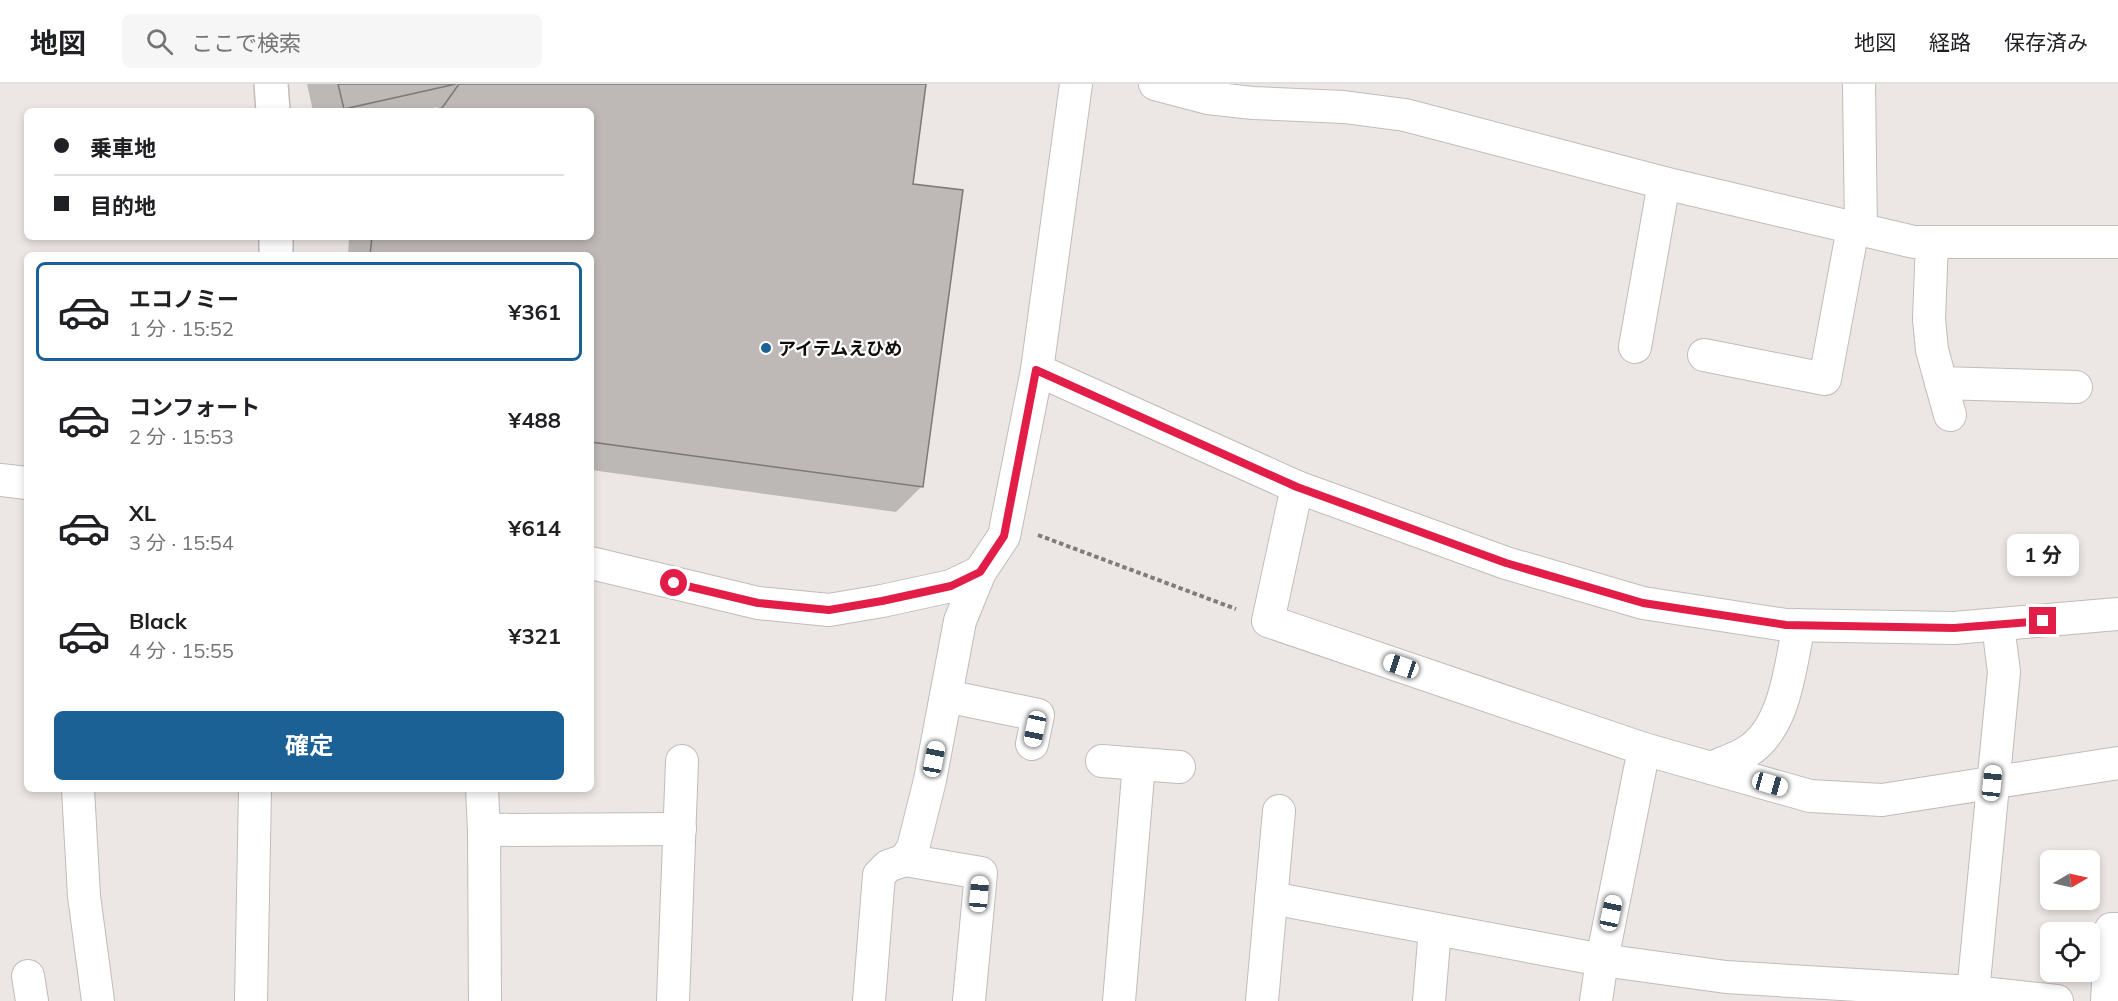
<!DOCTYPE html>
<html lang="ja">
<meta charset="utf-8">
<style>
body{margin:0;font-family:Mulish,"Noto Sans JP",sans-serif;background:#f6f6f6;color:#202124;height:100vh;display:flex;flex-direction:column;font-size:22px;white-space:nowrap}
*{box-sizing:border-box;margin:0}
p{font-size:20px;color:#757577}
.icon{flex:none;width:33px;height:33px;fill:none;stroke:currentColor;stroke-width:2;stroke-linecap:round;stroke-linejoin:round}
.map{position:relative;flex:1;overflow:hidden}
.side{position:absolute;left:24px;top:168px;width:570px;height:540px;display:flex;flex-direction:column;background:#fff;border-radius:9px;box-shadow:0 3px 9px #0003}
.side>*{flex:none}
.banner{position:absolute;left:24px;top:24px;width:570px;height:132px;border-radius:9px;box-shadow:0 3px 9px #0003;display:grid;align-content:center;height:132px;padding:0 30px;background:#fff}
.needle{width:39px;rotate:81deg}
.controls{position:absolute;left:2040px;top:766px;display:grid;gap:12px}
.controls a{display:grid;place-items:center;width:60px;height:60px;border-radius:9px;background:#fff;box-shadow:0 3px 9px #0003;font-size:30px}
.end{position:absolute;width:27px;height:27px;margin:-14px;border:8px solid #e11d48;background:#fff;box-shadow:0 0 0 3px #fff}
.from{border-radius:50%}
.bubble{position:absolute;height:42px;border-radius:9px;background:#fff;box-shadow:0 3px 9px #0003;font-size:20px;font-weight:700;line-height:42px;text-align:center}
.car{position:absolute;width:18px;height:36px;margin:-18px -9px;border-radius:8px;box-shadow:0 0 4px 2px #0007;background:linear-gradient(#fff 24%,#345 0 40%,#fff 0 76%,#345 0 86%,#fff 0)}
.banner b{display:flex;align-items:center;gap:21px;height:57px;font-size:22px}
.banner b+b{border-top:2px solid #e0e0e0}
.banner i{width:15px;height:15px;background:#202124}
ul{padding:10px 0 0;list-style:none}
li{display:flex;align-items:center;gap:18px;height:99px;margin:0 12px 9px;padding:0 18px;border:3px solid transparent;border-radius:9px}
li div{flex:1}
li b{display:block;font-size:22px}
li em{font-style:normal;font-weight:700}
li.current{border-color:#1c6196}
li>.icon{width:54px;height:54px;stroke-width:1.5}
.action{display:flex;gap:12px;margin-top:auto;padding:12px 30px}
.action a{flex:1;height:69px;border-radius:9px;background:#1c6196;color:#fff;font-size:24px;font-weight:700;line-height:69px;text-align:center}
header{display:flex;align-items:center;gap:36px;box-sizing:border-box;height:84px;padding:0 30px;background:#fff;border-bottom:2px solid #e0e0e0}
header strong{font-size:28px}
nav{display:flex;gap:33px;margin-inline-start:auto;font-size:21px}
.search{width:420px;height:54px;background:#f6f6f6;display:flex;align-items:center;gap:15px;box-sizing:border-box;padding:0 21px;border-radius:9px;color:#757577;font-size:22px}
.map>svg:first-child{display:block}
.shadow{fill:#0003}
.building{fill:#beb9b7;stroke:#7d7977;stroke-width:1.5}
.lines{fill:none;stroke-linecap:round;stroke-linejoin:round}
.minor-casing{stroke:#c1bcba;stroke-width:34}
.tertiary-casing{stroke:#c1bcba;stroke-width:36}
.path{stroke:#7f7c7a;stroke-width:4;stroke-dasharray:4.5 3;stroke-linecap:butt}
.minor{stroke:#fff;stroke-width:32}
.tertiary{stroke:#fff;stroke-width:33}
.route{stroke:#e11d48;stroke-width:8}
.poi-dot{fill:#1c6196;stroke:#fff;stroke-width:2}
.labels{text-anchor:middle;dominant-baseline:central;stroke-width:4.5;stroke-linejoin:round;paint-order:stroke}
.poi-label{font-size:18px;font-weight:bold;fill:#0e0d0c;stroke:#fff;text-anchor:start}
</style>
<header>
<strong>地図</strong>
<div class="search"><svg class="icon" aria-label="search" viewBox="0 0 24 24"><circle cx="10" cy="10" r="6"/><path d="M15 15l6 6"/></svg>ここで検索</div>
<nav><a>地図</a><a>経路</a><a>保存済み</a></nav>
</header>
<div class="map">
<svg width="2118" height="917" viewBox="0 0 2118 917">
<rect width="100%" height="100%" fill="#ece6e4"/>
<path class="shadow" d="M 307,0 L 925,0 L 912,102 L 922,402 L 896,428 L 591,386 L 591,171 L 348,171 L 349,153 L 591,153 L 591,27 L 434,27 L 437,23 L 420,27 L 313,27 Z"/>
<g class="building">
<path d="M 338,0 L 456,0 L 344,25 Z"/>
<path d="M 459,0 L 926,0 L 913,100 L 963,106 L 923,403 L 591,358 L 591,171 L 370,171 L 372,153 L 591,153 L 591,27 L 431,27 L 442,24 Z"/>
</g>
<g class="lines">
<defs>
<g id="minor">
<path d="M 1155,0 L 1208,14 L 1253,19 L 1344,23 L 1405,31 L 1664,99 L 1914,158 L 2118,158"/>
<path d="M 1859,0 L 1861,146"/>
<path d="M 1932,158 L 1929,235 L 1932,266 L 1950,331"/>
<path d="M 1635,263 L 1664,99"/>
<path d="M 1704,271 L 1825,295 L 1853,144"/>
<path d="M 1037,286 L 1297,403 L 1506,479 L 1643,519 L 1786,541 L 1954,544 L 2118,530"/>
<path d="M 1941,299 L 2076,303"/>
<path d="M 0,396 L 27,399"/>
<path d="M 1297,403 L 1268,537 L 1644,665"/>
<path d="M 591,479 L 758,519 L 829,526 L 882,517 L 951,502 L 980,488 L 1004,452 L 1037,286 L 1076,0"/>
<path d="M 946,612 L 1038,631 L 1032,660"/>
<path d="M 1102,677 L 1179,683"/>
<path d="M 1711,684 C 1722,679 1735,675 1745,669 C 1786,646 1790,582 1799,541"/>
<path d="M 78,705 L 84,812 L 98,917"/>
<path d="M 482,705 L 484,746 L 485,917"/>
<path d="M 484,746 L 680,745"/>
<path d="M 905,776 L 981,789 L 969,917"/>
<path d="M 1271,814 L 1602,876 L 1726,893 L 1973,908 L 2057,917"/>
<path d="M 28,892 L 32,917"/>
<path d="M 1973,908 L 2004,588 L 1998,541"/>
<path d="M 251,917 L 255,705"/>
<path d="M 673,917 L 682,677"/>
<path d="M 869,917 L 879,791 L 888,782 L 905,776 L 913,764 L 930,696 L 960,537 L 980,488"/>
<path d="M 1119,917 L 1139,680"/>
<path d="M 1262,917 L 1279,727"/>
<path d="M 1429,917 L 1435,845"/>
<path d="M 1596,917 L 1602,876 L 1644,665 L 1810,712 L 1882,716 L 2118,679"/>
<path d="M 2107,917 L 2111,845 L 2118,845"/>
</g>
<g id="tertiary">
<path d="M 271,0 L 273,27"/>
<path d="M 276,171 L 276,153"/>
</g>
</defs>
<use href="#minor" class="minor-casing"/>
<use href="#tertiary" class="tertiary-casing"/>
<path class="path" d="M 1038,451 L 1236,525"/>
<use href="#minor" class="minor"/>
<use href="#tertiary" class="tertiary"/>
</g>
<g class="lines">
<path class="route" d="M 674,499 L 758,519 L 829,526 L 882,517 L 951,502 L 980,488 L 1004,452 L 1036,286 L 1297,403 L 1506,479 L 1643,519 L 1786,541 L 1954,544 L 2043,537"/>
</g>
<circle class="poi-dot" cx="766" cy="264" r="6"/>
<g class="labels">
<g class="poi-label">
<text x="778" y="264">アイテムえひめ</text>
</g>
</g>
</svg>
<div class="controls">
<a><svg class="needle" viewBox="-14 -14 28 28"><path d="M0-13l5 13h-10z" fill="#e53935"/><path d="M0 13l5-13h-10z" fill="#757577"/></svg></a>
<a><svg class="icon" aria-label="locate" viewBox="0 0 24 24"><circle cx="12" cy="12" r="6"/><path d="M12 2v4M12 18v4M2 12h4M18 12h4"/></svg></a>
</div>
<i class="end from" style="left:674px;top:499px"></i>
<i class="end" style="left:2043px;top:537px"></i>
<div class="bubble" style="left:2007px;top:450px;width:72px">1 分</div>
<i class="car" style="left:1401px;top:582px;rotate:289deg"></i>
<i class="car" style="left:1035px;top:645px;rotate:192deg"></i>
<i class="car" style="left:934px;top:675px;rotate:11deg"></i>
<i class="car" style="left:1992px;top:699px;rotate:6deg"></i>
<i class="car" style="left:1770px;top:700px;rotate:106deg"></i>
<i class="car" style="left:979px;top:810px;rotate:5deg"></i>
<i class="car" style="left:1611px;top:829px;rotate:12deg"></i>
<div class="banner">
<b><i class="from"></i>乗車地</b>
<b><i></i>目的地</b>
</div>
<section class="side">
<ul>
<li class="current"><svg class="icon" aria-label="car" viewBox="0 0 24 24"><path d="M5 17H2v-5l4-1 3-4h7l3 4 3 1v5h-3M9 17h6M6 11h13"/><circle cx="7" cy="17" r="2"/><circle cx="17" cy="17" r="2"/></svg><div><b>エコノミー</b><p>1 分 · 15:52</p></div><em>¥361</em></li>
<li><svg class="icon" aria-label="car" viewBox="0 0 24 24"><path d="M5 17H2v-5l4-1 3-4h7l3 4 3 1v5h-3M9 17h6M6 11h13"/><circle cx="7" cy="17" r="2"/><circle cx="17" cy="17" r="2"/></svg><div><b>コンフォート</b><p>2 分 · 15:53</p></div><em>¥488</em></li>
<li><svg class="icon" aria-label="car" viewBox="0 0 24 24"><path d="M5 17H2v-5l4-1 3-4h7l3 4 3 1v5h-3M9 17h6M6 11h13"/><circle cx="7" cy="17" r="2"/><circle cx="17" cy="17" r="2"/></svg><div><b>XL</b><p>3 分 · 15:54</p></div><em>¥614</em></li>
<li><svg class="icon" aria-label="car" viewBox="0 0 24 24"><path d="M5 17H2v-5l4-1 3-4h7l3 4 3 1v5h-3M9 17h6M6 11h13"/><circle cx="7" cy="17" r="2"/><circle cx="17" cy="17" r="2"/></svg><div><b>Black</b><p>4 分 · 15:55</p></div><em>¥321</em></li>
</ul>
<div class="action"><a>確定</a></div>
</section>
</div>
